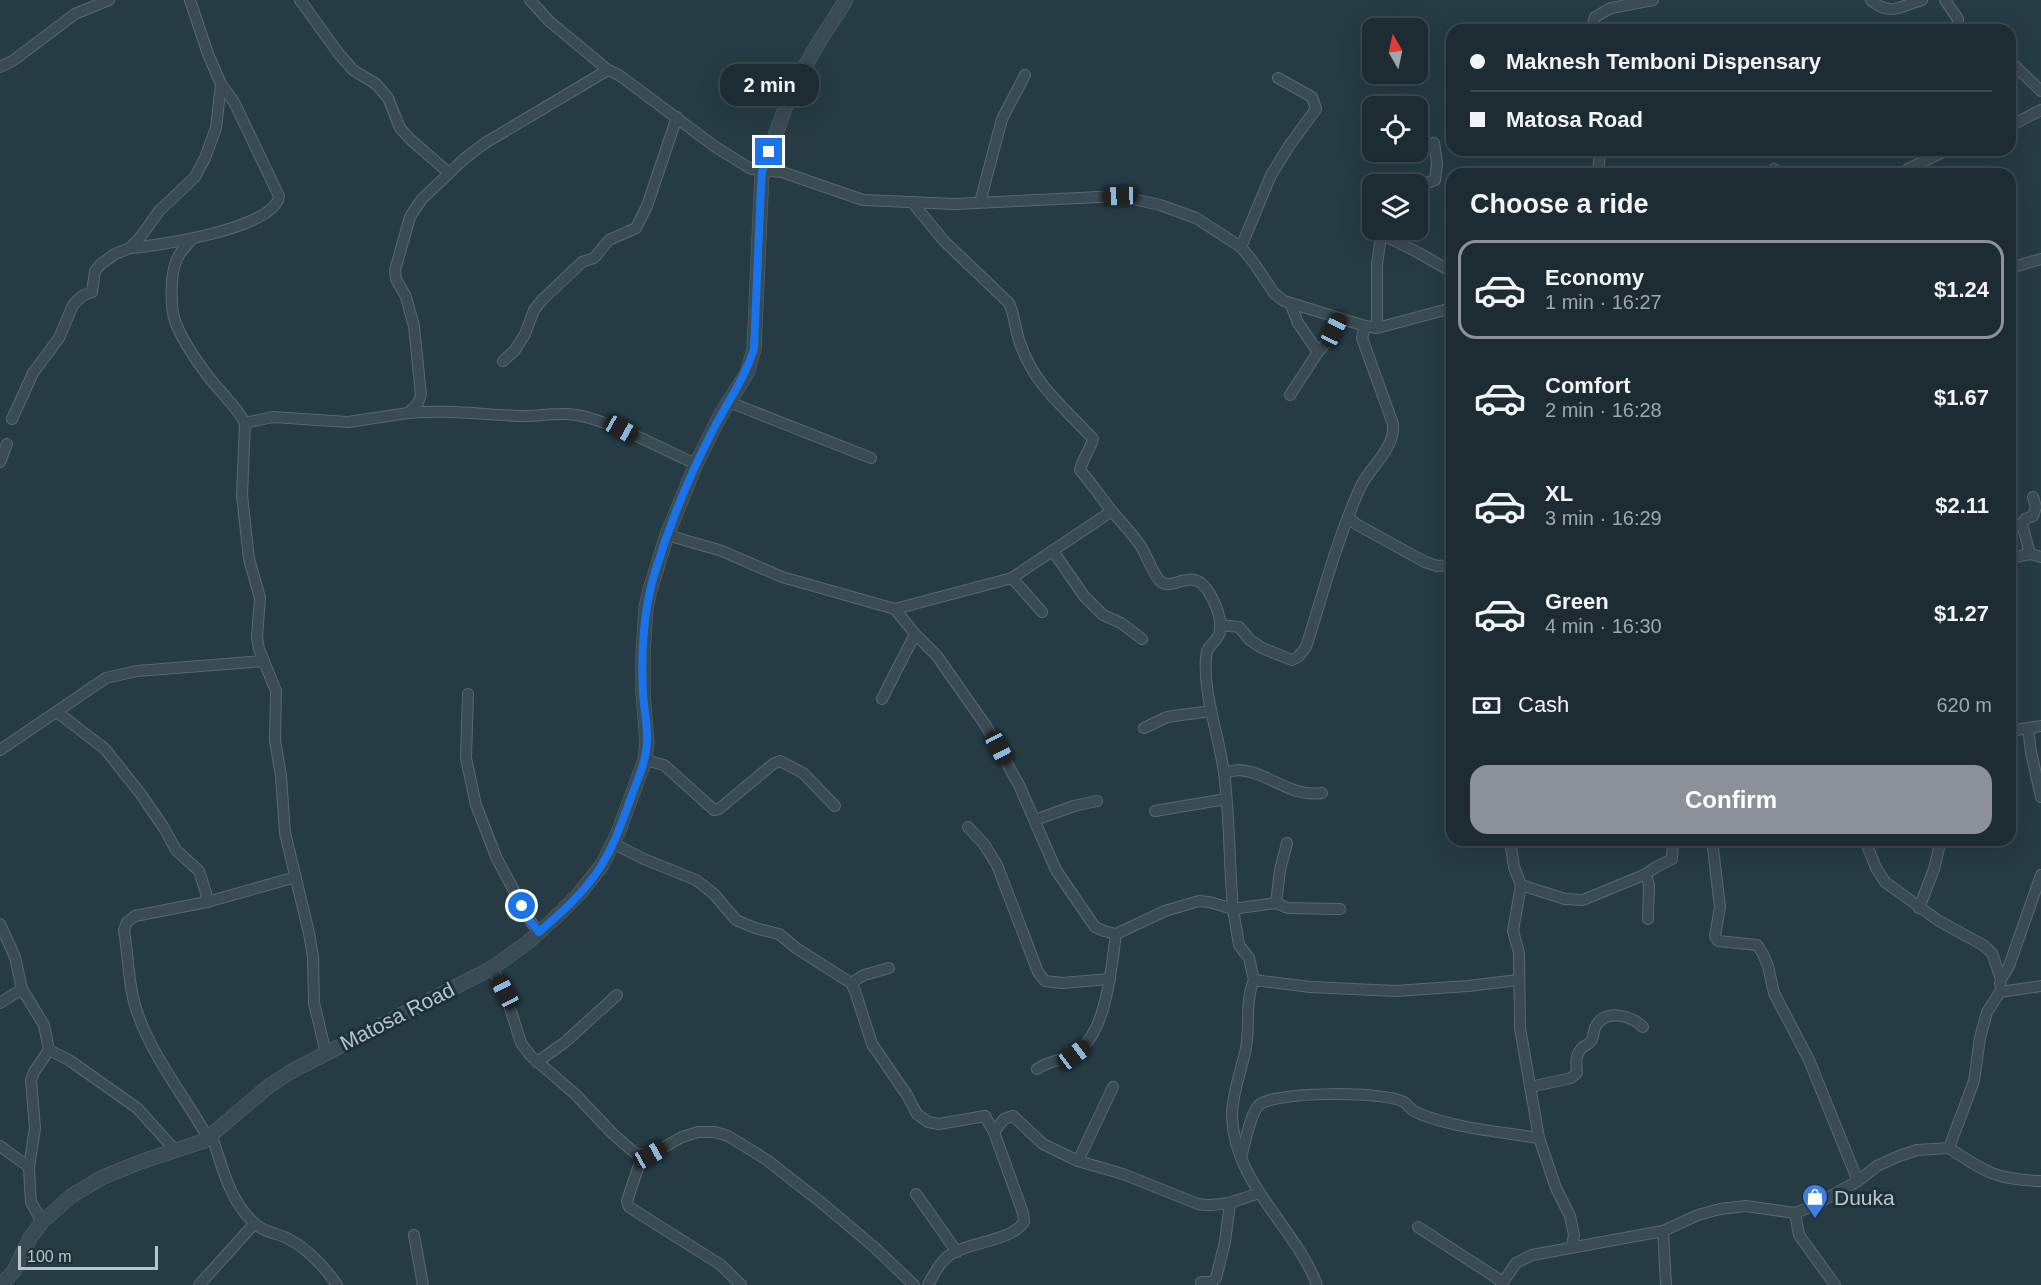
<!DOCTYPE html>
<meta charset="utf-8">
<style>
body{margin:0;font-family:Arial,sans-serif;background:#29383e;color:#f1f3f6;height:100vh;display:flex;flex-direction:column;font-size:22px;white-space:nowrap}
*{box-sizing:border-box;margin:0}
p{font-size:20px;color:#a0a7ac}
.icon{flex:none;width:33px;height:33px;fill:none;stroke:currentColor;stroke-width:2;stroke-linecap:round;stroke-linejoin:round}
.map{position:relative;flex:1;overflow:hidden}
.sheet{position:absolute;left:1446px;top:168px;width:570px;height:678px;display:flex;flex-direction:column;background:#1c2c32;border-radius:18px;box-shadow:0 6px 24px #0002,0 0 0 2px #3a484d}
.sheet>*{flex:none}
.guide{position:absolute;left:1446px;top:24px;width:570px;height:132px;border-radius:18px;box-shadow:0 6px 24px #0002,0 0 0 2px #3a484d;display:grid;align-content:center;height:132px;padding:0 24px;background:#1c2c32}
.needle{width:39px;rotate:351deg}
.controls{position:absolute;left:1362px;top:18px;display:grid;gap:12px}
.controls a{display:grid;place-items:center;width:66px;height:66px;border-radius:12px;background:#1c2c32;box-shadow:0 6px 24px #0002,0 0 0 2px #3a484d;font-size:30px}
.scale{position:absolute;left:18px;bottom:15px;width:140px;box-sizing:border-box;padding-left:6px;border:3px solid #b8c6cc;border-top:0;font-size:16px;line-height:21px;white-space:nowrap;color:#b8c6cc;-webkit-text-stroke:4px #1f3138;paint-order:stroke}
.end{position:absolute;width:27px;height:27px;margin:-14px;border:8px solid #1a73e8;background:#fff;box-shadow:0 0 0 3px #fff}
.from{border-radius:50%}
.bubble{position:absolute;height:42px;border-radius:18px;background:#1c2c32;box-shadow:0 6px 24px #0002,0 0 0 2px #3a484d;font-size:20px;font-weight:800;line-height:42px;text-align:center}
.car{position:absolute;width:18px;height:36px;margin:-18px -9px;border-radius:8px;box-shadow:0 0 4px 2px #0007;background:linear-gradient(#222 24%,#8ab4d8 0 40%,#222 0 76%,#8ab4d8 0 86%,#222 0)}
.guide b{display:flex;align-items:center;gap:21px;height:57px;font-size:22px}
.guide b+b{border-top:2px solid #3a484d}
.guide i{width:15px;height:15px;background:#f1f3f6}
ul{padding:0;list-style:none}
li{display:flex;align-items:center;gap:18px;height:99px;margin:0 12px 9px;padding:0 12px;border:3px solid transparent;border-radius:18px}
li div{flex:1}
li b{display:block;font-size:22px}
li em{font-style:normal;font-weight:800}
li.current{border-color:#8c9099}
li>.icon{width:54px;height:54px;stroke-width:1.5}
h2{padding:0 24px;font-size:27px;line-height:72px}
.pay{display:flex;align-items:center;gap:15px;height:66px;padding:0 24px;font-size:22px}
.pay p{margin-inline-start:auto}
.button{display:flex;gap:12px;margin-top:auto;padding:12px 24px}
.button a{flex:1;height:69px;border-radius:18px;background:#8c9099;color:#fff;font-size:24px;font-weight:800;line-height:69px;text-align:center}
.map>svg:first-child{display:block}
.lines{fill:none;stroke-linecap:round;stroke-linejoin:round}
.minor-casing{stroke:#596970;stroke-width:12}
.tertiary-casing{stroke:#596970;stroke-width:15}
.minor{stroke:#3b4b53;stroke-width:10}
.tertiary{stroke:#3b4b53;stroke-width:14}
.route{stroke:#1a73e8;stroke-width:8}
.labels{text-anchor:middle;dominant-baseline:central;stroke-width:6;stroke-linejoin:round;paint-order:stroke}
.street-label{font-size:21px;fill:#b8c6cc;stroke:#1f3138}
.poi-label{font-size:21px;fill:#b8c6cc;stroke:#1f3138;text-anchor:start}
</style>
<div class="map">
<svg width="2041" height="1285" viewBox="0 0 2041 1285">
<rect width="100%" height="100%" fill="#263b43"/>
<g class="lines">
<defs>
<g id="minor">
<path d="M 300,0 L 339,54 L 353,70 L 376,84 L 388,98 L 400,128 L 410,139 L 449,173"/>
<path d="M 530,0 L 549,21 L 608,70 L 619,75 L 714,146 L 751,169 L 782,172 L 863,200 L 954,204 L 1120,196 L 1160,205 L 1196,218 L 1241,247 L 1254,263 L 1274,293 L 1284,301 L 1365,326 L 1377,328 L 1452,308"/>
<path d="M 1871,0 C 1890,17 1901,6 1922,0"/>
<path d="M 1945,0 L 1958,19 L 1958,25 L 1948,30"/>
<path d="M 1591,30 L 1595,17 L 1611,8 L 1653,0"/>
<path d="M 2010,61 L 2041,91"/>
<path d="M 0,67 L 14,60 L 75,14 L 109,0"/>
<path d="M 2010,126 L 2041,110"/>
<path d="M 1774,169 L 1774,174"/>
<path d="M 1598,174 L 1600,150"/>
<path d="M 1902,174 L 1908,169 L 1947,150"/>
<path d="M 1418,186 L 1435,180 L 1437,163 L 1434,143"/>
<path d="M 912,202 L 944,241 L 1009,303 C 1015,316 1015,330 1020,343 C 1034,385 1065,408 1093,439 C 1090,450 1083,458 1080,470 C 1091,483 1101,497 1111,510 C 1121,522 1131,532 1140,545 C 1147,555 1151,571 1160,581 C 1172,593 1192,565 1208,591 C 1215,602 1226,625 1217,638 C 1213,644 1206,648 1206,657 C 1203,695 1219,735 1224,773 C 1230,819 1229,864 1233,909 L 1276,903 L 1288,908 L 1340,909"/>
<path d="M 980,202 L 1002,119 L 1025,75"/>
<path d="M 1381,234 L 1417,252 L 1452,272"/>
<path d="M 192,239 C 187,245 181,251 178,257 C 170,271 170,306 175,321 C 182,341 198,363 211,380 C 223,395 236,406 245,423"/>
<path d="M 1241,247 L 1271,175 L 1289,146 L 1316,109 L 1312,97 L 1278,78"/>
<path d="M 130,248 C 158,246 276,228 279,196 L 234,102 L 221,84"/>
<path d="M 2010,268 L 2041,259"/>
<path d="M 1377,328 L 1377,264 L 1382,230"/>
<path d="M 1318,352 L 1328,341 L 1340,318"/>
<path d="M 503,361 L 515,350 L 525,334 L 534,310 L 542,300 L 582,262 L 594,258 L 609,240 L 636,228 L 647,206 L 677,117"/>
<path d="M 1290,395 L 1318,352 L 1298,323 L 1291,305"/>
<path d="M 729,402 L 871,458"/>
<path d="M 408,413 C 447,409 484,415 523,416 C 544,416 565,411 586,417 C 625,428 660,448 696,464"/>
<path d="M 12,419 L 33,373 L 59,338 L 73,305 L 82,296 L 92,292 L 95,271 L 101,264 L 115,254 L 130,248 L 142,235 L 159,211 L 195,177 L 205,158 L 216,128 L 221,84 L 208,54 L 190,0"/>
<path d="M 0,462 L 7,444"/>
<path d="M 1348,517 L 1356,524 L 1425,562 L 1437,566 L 1452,565"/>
<path d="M 667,535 L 722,551 L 782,577 L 895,609 L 1012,578 L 1112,511"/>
<path d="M 1053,551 L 1084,596 L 1103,615 L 1121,623 L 1142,639"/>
<path d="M 2030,554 L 2022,524 L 2025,519 L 2033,516 L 2036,507 L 2033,497"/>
<path d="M 2010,558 L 2030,554 L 2041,557"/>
<path d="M 1012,578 L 1042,612"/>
<path d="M 895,609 L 915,634 L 937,656 L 986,726 L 1019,785 L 1056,870 L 1095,927 L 1104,931 L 1116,934 L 1165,911 L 1199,901 L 1209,902 L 1233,909 L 1239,945 L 1249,958 L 1254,980"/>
<path d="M 1220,625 L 1239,627 L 1250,640 L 1262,648 L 1292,660 L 1298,657 L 1306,647 C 1323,594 1337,539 1360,488 C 1370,466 1395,450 1393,424 L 1362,338 L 1365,326"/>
<path d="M 468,694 L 466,758 L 476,805 L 497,859 L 531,922 L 539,932"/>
<path d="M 882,699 L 915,634"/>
<path d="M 57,712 L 105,749 L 140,793 L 164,828 L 176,850 L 199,871 L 206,893 L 207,902"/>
<path d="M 1144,728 L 1167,717 L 1211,711"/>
<path d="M 2028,728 L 2031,752 L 2041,797"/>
<path d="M 2010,731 L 2041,726"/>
<path d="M 0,750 L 106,678 L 137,671 L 264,661"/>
<path d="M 645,760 L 664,765 L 714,810 L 719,809 L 773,764 L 780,761 L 803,773 L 835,806"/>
<path d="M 1224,773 C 1229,772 1234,770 1239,770 C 1269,772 1290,798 1322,793"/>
<path d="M 1155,811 L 1226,799"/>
<path d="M 1035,820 L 1074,806 L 1097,801"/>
<path d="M 968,827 L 984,844 L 997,865 L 1038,972 L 1045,981 L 1062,983 L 1110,979"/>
<path d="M 1510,840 L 1514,867 L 1521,885 L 1513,931 L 1519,953 L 1520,1028 L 1539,1138 L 1556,1188 L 1570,1216 L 1574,1235 L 1572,1246"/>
<path d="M 1712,840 L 1720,907 L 1715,936 L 1718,941 L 1757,945 L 1763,954 L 1768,966 L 1774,993 L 1809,1060 L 1858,1181"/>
<path d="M 1865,840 L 1876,868 L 1885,882 L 1939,921 L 1983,945 L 1992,953 L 2001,979"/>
<path d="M 612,843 L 644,859 L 696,880 L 714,894 L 736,920 L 755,928 L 779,934 L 796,948 L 851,983 L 855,991 L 872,1044 L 907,1095 L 917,1114 L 928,1122 L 939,1124 L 985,1116 L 994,1132 L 1023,1213 L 1024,1222 C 1009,1243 967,1241 947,1257 C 939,1264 933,1275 928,1285"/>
<path d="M 1646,874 L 1649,885 L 1648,919"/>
<path d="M 1521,885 L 1565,899 L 1583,900 L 1646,874 L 1656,867 L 1672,859 L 1673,840"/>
<path d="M 1276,903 L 1280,870 L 1287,843"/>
<path d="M 1919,908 L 1934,869 L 1941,840"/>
<path d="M 0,924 L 15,957 L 22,989 L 44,1025 L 49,1050 L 34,1072 L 31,1080 L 35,1128 L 29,1167 L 30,1188 L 31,1202 L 42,1222"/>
<path d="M 492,968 L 505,992 L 521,1043 L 530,1055 L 576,1095 L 613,1134 L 636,1154 L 650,1155 L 682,1137 L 698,1132 L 715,1132 L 728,1136 L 767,1160 L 823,1204 L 874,1247 L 914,1285"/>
<path d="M 851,983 L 864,975 L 889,968"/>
<path d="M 2000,984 L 2001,979 L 2009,966 L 2041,875"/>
<path d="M 0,1003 L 22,989"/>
<path d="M 49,1050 L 69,1060 L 137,1108 L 176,1151"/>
<path d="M 326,1053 L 314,1003 L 313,957 L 309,933 L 285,833 L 281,776 L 275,740 L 276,691 L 259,649 L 257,637 L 260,598 L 249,559 L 242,495 L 245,423 L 273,417 L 348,422 L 408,413 L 417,405 L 421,395 L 414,326 L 406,297 L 396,279 L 395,270 L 410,217 L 415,209 L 422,199 L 464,159 L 485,143 L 608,70"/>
<path d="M 537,1062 L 564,1043 L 617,995"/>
<path d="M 1037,1069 C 1051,1059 1064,1061 1075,1053 C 1107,1034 1111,968 1116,934"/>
<path d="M 1530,1087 L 1571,1078 L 1577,1073 C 1576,1063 1575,1054 1583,1047 C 1586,1045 1589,1044 1591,1041 C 1594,1037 1593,1029 1597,1024 C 1608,1009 1632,1016 1643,1027"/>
<path d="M 994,1132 L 1004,1119 L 1013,1116 L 1043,1144 L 1078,1161 L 1123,1174 L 1198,1204 C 1220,1208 1238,1200 1259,1193"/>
<path d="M 212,1136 C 222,1166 229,1200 254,1223 C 263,1232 276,1233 287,1238 C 308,1249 324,1266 337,1285"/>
<path d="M 208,1138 C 186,1098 155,1061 139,1017 C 128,990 129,959 124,930 L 127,922 L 135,916 L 207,902 L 296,877"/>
<path d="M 0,1146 L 29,1167"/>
<path d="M 1949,1148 C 1985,1172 1997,1180 2041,1181"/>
<path d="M 642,1156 L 627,1201 L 629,1207 L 721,1265 L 741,1285"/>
<path d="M 1241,1157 C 1245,1144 1250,1114 1259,1105 C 1276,1091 1384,1091 1404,1102 C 1407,1104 1410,1109 1414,1111 C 1425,1117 1440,1121 1453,1124 C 1482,1131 1509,1133 1539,1138"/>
<path d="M 1078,1161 L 1113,1087"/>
<path d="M 916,1194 L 957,1252"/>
<path d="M 1795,1213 L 1799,1235 L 1835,1285"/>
<path d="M 1418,1227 L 1503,1282"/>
<path d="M 1663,1231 L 1666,1285"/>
<path d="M 414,1235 L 423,1285"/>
<path d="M 1201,1282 L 1212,1282 L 1216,1278 L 1225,1242 L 1230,1203"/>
<path d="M 199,1285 L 254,1224"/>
<path d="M 1317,1285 C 1295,1226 1233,1183 1232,1115 C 1232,1093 1242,1069 1246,1048 C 1250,1025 1245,1001 1254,980 L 1311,987 L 1395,991 L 1468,986 L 1518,980"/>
<path d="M 1501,1285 L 1516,1263 L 1532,1255 L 1663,1231 L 1698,1215 L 1720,1209 L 1746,1206 L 1795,1213 L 1808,1208 L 1827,1198 L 1858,1181 L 1877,1166 L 1899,1156 L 1917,1150 L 1949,1148 L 1974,1081 L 1980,1038 L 1987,1012 L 2000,992 L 2041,986"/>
</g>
<path id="tertiary" d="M 1,1285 L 14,1271 L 30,1238 L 42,1222 L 71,1196 L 103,1177 L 143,1161 L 204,1141 L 269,1086 L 292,1071 L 492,968 L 527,943 L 555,918 L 579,894 L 602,865 L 618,833 L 645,760 L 647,743 L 643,693 L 643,653 L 646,608 L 650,590 L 667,535 L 696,464 L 720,416 L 747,373 L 754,349 L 762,172 L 787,103 L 804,68 L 819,42 L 846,0"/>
</defs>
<use href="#minor" class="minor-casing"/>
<use href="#tertiary" class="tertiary-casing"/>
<use href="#minor" class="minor"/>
<use href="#tertiary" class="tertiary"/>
</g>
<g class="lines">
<path class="route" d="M 522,906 L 531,922 L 539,932 C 562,912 585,892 601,866 C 615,844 623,819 632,795 C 638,778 646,762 647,743 C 648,727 644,710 643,694 C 641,653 643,611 655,572 C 669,526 687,481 709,438 C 724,406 743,383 754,349 L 761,186 L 762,172 L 769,152"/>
</g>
<defs>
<symbol id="shop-pin" viewBox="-11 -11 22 30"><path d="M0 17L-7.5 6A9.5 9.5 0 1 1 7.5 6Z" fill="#3f7fe0" stroke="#1f3138"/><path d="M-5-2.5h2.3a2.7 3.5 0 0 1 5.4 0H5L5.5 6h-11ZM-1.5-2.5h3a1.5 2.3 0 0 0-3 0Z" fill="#fff"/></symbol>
</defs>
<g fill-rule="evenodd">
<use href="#shop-pin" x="1800" y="1182" width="30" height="40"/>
</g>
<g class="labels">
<g class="street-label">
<text transform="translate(397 1016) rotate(-27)">Matosa Road</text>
</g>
<g class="poi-label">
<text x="1834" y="1197">Duuka</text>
</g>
</g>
</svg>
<div class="controls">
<a><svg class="needle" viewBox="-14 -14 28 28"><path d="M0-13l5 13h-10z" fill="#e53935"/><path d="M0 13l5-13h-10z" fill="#a0a7ac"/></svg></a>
<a><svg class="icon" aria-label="locate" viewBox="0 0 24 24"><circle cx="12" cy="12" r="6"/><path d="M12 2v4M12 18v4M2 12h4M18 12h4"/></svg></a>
<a><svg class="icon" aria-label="layers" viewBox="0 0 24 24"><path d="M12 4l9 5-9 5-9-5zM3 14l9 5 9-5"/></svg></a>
</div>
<div class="scale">100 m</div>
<i class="end from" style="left:522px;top:906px"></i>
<i class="end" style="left:769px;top:152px"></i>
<div class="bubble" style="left:720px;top:64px;width:99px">2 min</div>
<i class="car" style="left:1120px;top:196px;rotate:268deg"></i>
<i class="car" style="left:1334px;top:330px;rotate:25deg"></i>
<i class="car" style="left:621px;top:429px;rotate:119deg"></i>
<i class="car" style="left:999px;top:748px;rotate:152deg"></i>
<i class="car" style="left:505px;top:992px;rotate:332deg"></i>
<i class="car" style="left:1074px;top:1055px;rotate:53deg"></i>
<i class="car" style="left:650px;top:1155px;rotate:61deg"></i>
<div class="guide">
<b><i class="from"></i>Maknesh Temboni Dispensary</b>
<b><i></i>Matosa Road</b>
</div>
<section class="sheet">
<h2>Choose a ride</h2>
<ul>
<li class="current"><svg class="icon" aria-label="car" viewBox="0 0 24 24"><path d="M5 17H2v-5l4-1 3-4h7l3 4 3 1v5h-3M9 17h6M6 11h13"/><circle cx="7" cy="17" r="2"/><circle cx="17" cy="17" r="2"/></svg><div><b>Economy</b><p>1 min · 16:27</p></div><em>$1.24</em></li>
<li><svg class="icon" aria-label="car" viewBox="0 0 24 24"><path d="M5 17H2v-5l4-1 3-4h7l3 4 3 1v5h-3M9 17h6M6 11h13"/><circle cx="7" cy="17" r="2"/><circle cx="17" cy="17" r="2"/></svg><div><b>Comfort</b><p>2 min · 16:28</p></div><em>$1.67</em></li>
<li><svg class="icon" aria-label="car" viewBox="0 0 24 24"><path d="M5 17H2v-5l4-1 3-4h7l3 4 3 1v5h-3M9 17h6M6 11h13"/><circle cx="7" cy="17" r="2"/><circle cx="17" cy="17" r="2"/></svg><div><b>XL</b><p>3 min · 16:29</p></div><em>$2.11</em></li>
<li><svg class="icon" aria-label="car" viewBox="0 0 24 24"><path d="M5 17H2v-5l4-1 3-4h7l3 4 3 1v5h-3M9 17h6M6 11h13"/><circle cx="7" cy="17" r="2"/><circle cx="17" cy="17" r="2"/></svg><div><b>Green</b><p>4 min · 16:30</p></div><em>$1.27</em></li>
</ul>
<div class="pay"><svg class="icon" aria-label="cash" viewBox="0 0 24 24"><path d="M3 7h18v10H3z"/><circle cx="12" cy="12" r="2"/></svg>Cash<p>620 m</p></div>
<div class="button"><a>Confirm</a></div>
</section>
</div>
